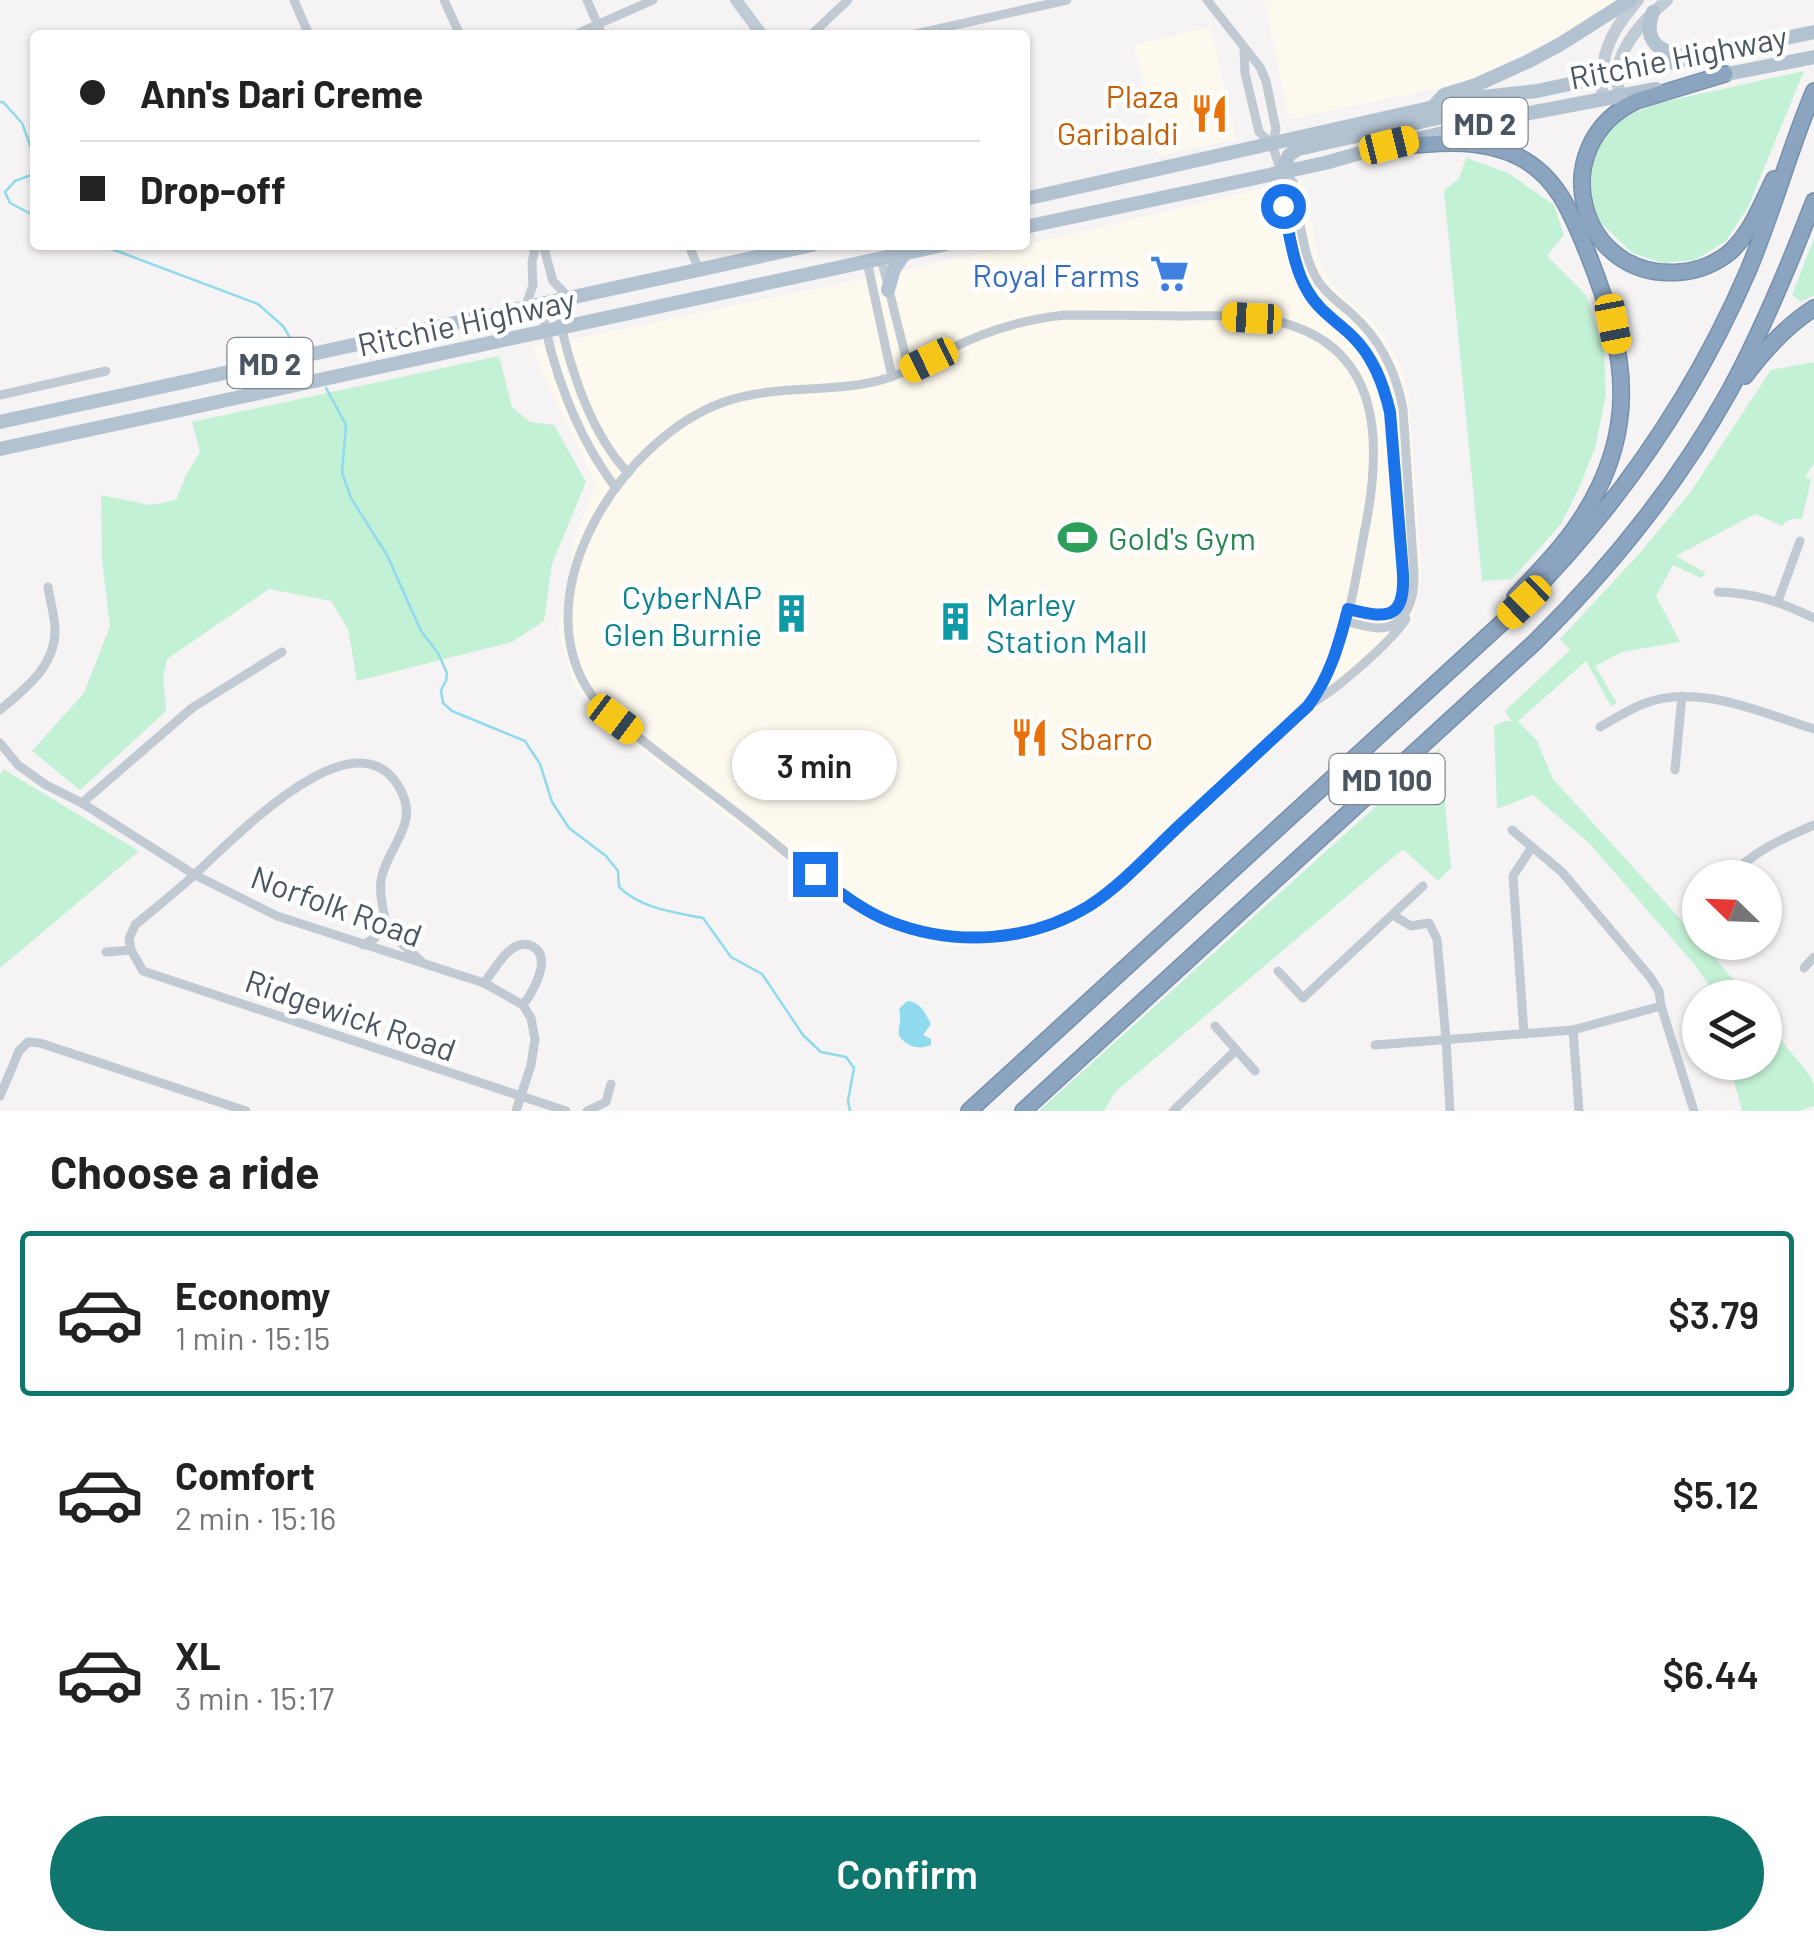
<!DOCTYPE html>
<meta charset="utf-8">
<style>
body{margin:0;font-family:Barlow,sans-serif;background:#f2f2f2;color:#222;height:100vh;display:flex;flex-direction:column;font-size:38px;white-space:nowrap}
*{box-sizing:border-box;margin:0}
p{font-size:32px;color:#767676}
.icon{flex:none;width:55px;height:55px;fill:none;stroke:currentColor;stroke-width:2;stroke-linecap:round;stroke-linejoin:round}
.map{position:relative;height:1111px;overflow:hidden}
.panel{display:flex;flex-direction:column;background:#fff;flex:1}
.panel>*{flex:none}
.hud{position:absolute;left:30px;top:30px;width:1000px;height:220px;border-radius:10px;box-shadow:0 2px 8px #0004;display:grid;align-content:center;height:220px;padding:0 50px;background:#fff}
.needle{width:65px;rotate:293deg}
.buttons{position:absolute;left:1682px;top:860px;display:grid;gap:20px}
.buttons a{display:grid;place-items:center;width:100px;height:100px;border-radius:50%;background:#fff;box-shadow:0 2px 8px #0004;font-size:50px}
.end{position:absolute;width:45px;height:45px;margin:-22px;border:12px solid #1a73e8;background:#fff;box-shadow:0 0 0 5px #fff}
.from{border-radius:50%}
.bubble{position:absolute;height:70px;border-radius:35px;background:#fff;box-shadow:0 2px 8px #0004;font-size:32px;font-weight:600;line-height:70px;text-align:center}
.car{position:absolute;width:30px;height:60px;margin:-30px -15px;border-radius:12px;box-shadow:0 0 8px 2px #0007;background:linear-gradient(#f5c518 24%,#345 0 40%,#f5c518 0 76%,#345 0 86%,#f5c518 0)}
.hud b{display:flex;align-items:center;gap:35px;height:95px;font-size:38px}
.hud b+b{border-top:2px solid #e0e0e0}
.hud i{width:25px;height:25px;background:#222}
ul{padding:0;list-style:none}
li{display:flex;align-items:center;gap:30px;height:165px;margin:0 20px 15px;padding:0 30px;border:5px solid transparent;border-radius:10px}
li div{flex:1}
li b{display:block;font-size:38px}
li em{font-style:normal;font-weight:600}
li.on{border-color:#0f766e}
li>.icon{width:90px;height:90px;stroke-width:1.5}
h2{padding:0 50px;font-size:45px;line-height:120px}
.button{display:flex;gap:20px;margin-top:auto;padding:20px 50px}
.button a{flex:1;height:115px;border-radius:60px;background:#0f766e;color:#fff;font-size:40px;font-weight:600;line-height:115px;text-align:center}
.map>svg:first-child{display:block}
.commercial{fill:#fdf9ef}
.green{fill:#c3f1d5}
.water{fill:#90daee}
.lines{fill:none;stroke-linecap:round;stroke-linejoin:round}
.stream{stroke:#90daee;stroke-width:2.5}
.highway-casing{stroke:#7690ad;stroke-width:18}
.street{stroke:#c1cad2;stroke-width:9}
.secondary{stroke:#c1cbd6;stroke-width:12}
.primary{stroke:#b3c2d1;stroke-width:14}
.highway{stroke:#8ba5c1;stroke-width:15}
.route{stroke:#1a73e8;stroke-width:12}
.labels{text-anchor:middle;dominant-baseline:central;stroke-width:9;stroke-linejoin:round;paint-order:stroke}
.shield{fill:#fff;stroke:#808990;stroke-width:2.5}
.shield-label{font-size:30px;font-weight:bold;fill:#4a5661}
.street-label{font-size:32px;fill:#4a5661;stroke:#fff}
.food-label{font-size:32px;fill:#c56008;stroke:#fff;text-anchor:end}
.shop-label{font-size:32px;fill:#366cbe;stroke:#fff;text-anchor:end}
.leisure-label{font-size:32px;fill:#27864d;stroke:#fff;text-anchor:start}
.culture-label{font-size:32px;fill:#0d838f;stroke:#fff;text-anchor:end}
</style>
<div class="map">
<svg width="1814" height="1111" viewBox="0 0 1814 1111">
<rect width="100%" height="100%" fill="#f5f3f3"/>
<g class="commercial">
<path d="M 1264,0 L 1617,0 L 1563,34 L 1518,57 L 1459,84 L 1289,119 Z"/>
<path d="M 1211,27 L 1236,139 L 1158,156 L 1134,45 Z"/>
<path d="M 1302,179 L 1319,258 L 1332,285 L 1345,299 L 1369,319 L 1387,342 L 1400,365 L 1408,390 L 1422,575 L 1413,619 L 1392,644 L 1311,714 L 1117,896 L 1075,923 L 1038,938 L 958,947 L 929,943 L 880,926 L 849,909 L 606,723 L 574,685 L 559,630 L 576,533 L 596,485 L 531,348 L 1025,245 Z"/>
</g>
<g class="green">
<path d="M 1804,71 L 1748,207 L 1726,241 L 1695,260 L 1663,263 L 1632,253 L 1598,220 L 1590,202 L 1589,175 L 1597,146 L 1614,122 L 1654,104 Z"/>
<path d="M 1466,158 L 1508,173 L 1554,205 L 1564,235 L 1547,256 L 1586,295 L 1604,349 L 1606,394 L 1595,448 L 1579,488 L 1561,524 L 1512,579 L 1482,581 L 1444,190 L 1459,179 Z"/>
<path d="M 1814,238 L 1814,295 L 1801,302 L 1792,295 Z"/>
<path d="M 499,356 L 512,407 L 530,422 L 554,425 L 586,482 L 552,564 L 544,621 L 512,642 L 357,681 L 348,629 L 331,601 L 269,589 L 167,659 L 163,677 L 166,711 L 80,790 L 32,751 L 84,693 L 110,626 L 102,560 L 101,495 L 150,505 L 176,500 L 186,475 L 200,452 L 192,422 Z"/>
<path d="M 1814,362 L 1814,464 L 1805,476 L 1811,480 L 1802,519 C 1793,518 1787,519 1782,526 L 1755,514 L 1676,556 L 1706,573 L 1701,578 L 1673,565 L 1656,596 L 1680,642 L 1622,652 L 1595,666 L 1617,703 L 1611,706 L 1586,661 L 1518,721 L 1537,741 L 1553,779 L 1712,954 L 1747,997 L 1711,997 L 1708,984 L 1695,965 L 1589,843 L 1533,795 L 1497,809 L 1494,726 L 1505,721 L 1512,721 L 1505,711 L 1570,650 L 1560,639 L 1638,555 L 1690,493 L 1771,370 Z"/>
<path d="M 1440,748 L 1451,868 L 1438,881 L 1403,849 L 1115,1092 L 1104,1111 L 1039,1111 Z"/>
<path d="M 3,769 L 139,851 L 0,968 L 0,775 Z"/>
<path d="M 1765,1020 L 1810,1076 L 1814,1085 L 1814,1106 L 1799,1111 L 1742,1111 L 1729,1063 L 1765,1062 Z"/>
</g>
<path class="water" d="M 907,1001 C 921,1002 925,1013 931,1024 L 923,1035 L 931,1039 L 931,1045 C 918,1050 908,1047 899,1036 C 898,1027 902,1019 899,1009 Z"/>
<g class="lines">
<g class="stream">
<path d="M 0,102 L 3,102 L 22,123 L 35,159"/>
<path d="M 35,165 L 31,175 L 15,181 L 5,192 L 10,203 L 35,216"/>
<path d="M 101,245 L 258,304 L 283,326 L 295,346"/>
<path d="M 326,388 L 346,425 L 342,473 L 351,498 L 387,555 L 421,631 L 438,653 L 447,673 L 446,681 L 441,690 L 443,703 L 452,711 L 525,741 L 540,764 L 552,802 L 569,828 L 606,856 L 618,871 L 619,887 C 642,909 673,912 703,918 L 731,957 L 762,974 L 803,1035 L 821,1052 L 846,1057 L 854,1068 L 848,1101 L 850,1111"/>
</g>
<defs>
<g id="highway">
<path d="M 1725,74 L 1636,101 C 1543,145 1578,282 1681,272 C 1698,271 1717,263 1730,252 C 1751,233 1762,203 1774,179"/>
<path d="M 1369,150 C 1417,145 1473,134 1519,157 C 1558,177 1572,215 1588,254 C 1628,354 1641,434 1575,528 C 1558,553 1535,575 1515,597"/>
<path d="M 1745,376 C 1765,349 1786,326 1814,308"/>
<path d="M 969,1111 L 1505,620 C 1608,520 1691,403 1748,271 C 1773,212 1789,150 1814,91"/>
<path d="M 1023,1111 L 1534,643 C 1610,568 1678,484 1730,390 C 1763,329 1789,266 1814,201"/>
</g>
</defs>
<use href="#highway" class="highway-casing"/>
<g class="street">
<path d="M 294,0 L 309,35"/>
<path d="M 444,0 L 460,35"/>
<path d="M 587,0 L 602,35"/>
<path d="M 1207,0 L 1260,67 L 1266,81 L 1276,129 L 1272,144 L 1281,172 L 1278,185 C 1285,216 1292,264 1308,291 C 1319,310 1336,321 1352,336 C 1373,356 1383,384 1390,412 L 1403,574 C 1404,590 1402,604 1389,614 L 1375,616 L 1348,609"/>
<path d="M 574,35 L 653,0"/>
<path d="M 811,35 L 848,0"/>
<path d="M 911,35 L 1067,0"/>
<path d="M 1244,50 L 1245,73 L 1259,132 L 1272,144"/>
<path d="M 1282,173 L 1293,182 C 1299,212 1302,256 1318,281 C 1327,295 1340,303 1352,314 C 1381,340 1396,371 1403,409 L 1414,573 C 1415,597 1407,629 1377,628 C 1366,627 1355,624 1345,621"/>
<path d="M 543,245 L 553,281 L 569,298"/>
<path d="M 689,245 L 699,270"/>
<path d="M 881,258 L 909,370"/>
<path d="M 867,261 L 892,377"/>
<path d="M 556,301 C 567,359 587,429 628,473"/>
<path d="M 541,305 C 551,367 577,437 616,488"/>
<path d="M 525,308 L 533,285 L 532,262 L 536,245"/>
<path d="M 1065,315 C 1104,315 1142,315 1180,316 C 1210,316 1241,314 1271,320 C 1384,343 1383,443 1364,534 C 1353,592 1345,659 1308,706 L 1105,895 C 1034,944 944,953 867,911 C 826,888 789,854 751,824 C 701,785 650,748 601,707 C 513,608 617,440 724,402 C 777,383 834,395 888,378 C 910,371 929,359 950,349 C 986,331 1025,319 1065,315 Z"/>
<path d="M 0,395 L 106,371"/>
<path d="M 1718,592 C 1756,593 1780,602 1814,618"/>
<path d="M 1778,601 L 1800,541"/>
<path d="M 1314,702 C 1338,688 1391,642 1406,619"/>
<path d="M 0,710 C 26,688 57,665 55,627 C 54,614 50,600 48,587"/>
<path d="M 1600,727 C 1614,719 1628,710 1643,704 C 1697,682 1762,713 1814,729"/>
<path d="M 0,743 L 18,765 L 46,785 L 82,803 L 195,875 L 277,916 L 484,983 L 523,1005 L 531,1018 L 535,1039 L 531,1065 L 516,1111"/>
<path d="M 1675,770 L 1682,696"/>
<path d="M 82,803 L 192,708 L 282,652"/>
<path d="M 1512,830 L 1562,872 L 1650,977 L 1659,991 L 1661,1006 L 1694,1111"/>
<path d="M 1730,877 C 1752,852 1783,838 1814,825"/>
<path d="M 1393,915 L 1411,926 L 1429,923 L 1437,939 L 1446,1039 L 1450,1111"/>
<path d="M 363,945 L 375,938 L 385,919 L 400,942 L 420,960"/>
<path d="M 131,950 L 143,971 L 566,1111"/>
<path d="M 106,952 L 131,950 L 129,939 L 135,925 C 155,908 175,893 194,875 C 232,841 362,701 403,795 C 417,827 385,851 381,881 C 379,894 383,907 385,919"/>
<path d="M 1804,968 L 1814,957"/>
<path d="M 1278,971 L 1303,998 L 1423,886"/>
<path d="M 484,983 C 493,972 503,952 517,946 C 522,944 528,944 532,946 C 554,957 532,993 523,1005"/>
<path d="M 1215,1026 L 1255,1071"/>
<path d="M 1573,1030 L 1579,1111"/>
<path d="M 1524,1034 L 1513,876 L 1532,847"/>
<path d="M 1375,1045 L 1573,1030 L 1661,1006"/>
<path d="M 0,1096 L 19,1051 L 28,1042 L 40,1043 L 246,1111"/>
<path d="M 587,1111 L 606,1102 L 611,1084"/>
<path d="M 1173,1111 L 1236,1050"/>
</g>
<g class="secondary">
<path d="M 736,0 L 762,35"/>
<path d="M 1620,96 C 1619,89 1616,80 1617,72 C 1621,43 1646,18 1667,0"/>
<path d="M 1603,100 C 1598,57 1610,32 1638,0"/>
</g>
<g class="primary">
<path d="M 1653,12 C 1642,40 1659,53 1685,56"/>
<path d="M 1717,76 L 1814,57"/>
<path d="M 1432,108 L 1444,95 L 1476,85 L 1529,61 L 1559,45 L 1630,0"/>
<path d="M 1408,141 L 1535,112 L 1656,89"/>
<path d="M 1281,172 L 1289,155 L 1298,149 L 1497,105 L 1517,98"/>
<path d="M 1025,199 L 1474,98 L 1537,91 L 1814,32"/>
<path d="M 1025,227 L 1325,163 L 1378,148"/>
<path d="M 888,290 L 894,269 L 905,253"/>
<path d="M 0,422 L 812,245"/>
<path d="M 0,449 L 943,245"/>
</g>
<use href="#highway" class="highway"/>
</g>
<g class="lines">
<path class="route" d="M 815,874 C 839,892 863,911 891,922 C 956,947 1030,942 1089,906 C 1123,884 1150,853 1180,825 C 1222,786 1265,746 1308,706 C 1330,677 1339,644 1348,609 C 1385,618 1405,622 1403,574 L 1390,412 C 1383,383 1373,356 1351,335 C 1335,320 1318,310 1307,290 C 1293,266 1290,234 1283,206"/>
</g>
<defs>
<symbol id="restaurant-bare" viewBox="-9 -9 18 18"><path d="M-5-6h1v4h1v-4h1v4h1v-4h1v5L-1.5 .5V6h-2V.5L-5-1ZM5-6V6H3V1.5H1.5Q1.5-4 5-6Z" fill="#e8710a" stroke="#fff" stroke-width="2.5" paint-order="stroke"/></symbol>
<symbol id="supermarket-bare" viewBox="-9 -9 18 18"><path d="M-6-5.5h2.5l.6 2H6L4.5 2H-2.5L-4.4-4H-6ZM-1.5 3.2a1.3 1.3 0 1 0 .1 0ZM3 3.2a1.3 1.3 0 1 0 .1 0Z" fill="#3f7fe0" stroke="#fff" stroke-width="2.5" paint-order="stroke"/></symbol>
<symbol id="stadium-bare" viewBox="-9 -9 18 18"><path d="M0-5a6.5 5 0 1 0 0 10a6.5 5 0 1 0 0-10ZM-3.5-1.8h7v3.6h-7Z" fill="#2e9e5b" stroke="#fff" stroke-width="2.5" paint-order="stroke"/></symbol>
<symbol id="building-bare" viewBox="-9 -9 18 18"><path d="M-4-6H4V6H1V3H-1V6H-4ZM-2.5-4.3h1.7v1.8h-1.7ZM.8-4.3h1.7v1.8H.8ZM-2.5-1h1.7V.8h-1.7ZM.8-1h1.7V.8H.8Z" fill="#0f9aa8" stroke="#fff" stroke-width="2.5" paint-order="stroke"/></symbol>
</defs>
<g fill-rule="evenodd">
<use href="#restaurant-bare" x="1182" y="86" width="55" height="55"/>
<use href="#supermarket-bare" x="1142" y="246" width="55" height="55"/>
<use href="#stadium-bare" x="1050" y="510" width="55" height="55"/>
<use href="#building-bare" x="764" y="586" width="55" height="55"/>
<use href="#building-bare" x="928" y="594" width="55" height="55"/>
<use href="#restaurant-bare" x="1002" y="710" width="55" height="55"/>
</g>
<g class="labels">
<g class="shield">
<rect x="1442.5" y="98" width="85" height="50" rx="8"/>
<rect x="227.5" y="338" width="85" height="50" rx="8"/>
<rect x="1329.5" y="754" width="115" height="50" rx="8"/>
</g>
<g class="shield-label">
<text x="1485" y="123">MD 2</text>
<text x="270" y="363">MD 2</text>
<text x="1387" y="779">MD 100</text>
</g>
<g class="street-label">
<text transform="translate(1678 56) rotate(-11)">Ritchie Highway</text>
<text transform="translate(466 321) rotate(-12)">Ritchie Highway</text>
<text transform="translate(337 905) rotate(20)">Norfolk Road</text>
<text transform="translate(351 1014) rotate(19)">Ridgewick Road</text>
</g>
<g class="food-label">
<text x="1179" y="95">Plaza<tspan x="1179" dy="37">Garibaldi</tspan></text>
<text x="1060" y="737" text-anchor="start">Sbarro</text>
</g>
<g class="shop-label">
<text x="1140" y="274">Royal Farms</text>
</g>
<g class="leisure-label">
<text x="1108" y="537">Gold's Gym</text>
</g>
<g class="culture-label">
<text x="762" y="596">CyberNAP<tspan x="762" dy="37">Glen Burnie</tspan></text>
<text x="986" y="603" text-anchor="start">Marley<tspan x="986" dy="37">Station Mall</tspan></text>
</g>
</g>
</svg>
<div class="buttons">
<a><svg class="needle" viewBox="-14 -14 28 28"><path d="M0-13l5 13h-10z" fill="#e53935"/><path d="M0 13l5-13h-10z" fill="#767676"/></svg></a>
<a><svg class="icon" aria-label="layers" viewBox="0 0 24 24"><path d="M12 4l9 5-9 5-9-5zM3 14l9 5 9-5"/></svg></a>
</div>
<i class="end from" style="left:1283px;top:206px"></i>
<i class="end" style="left:815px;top:874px"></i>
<div class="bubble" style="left:732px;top:730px;width:165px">3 min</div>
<i class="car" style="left:1389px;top:145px;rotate:76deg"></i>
<i class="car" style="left:1252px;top:318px;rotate:273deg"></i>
<i class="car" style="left:1613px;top:324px;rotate:169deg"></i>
<i class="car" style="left:929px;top:360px;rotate:244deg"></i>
<i class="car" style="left:1524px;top:602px;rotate:226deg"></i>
<i class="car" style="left:615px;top:719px;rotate:127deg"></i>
<div class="hud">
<b><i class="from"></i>Ann's Dari Creme</b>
<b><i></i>Drop-off</b>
</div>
</div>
<section class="panel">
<h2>Choose a ride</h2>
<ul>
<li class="on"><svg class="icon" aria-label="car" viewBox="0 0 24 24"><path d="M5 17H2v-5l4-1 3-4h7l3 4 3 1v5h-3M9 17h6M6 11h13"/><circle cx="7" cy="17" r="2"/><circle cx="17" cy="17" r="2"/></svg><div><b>Economy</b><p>1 min · 15:15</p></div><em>$3.79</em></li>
<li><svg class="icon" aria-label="car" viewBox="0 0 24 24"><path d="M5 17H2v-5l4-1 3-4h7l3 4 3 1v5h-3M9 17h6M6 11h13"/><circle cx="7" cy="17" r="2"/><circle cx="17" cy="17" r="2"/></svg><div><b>Comfort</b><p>2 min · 15:16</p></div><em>$5.12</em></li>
<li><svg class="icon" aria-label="car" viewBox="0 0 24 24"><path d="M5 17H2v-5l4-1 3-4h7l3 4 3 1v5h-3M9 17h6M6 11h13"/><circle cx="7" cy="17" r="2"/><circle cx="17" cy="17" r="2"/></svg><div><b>XL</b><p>3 min · 15:17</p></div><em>$6.44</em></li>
</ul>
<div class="button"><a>Confirm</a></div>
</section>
